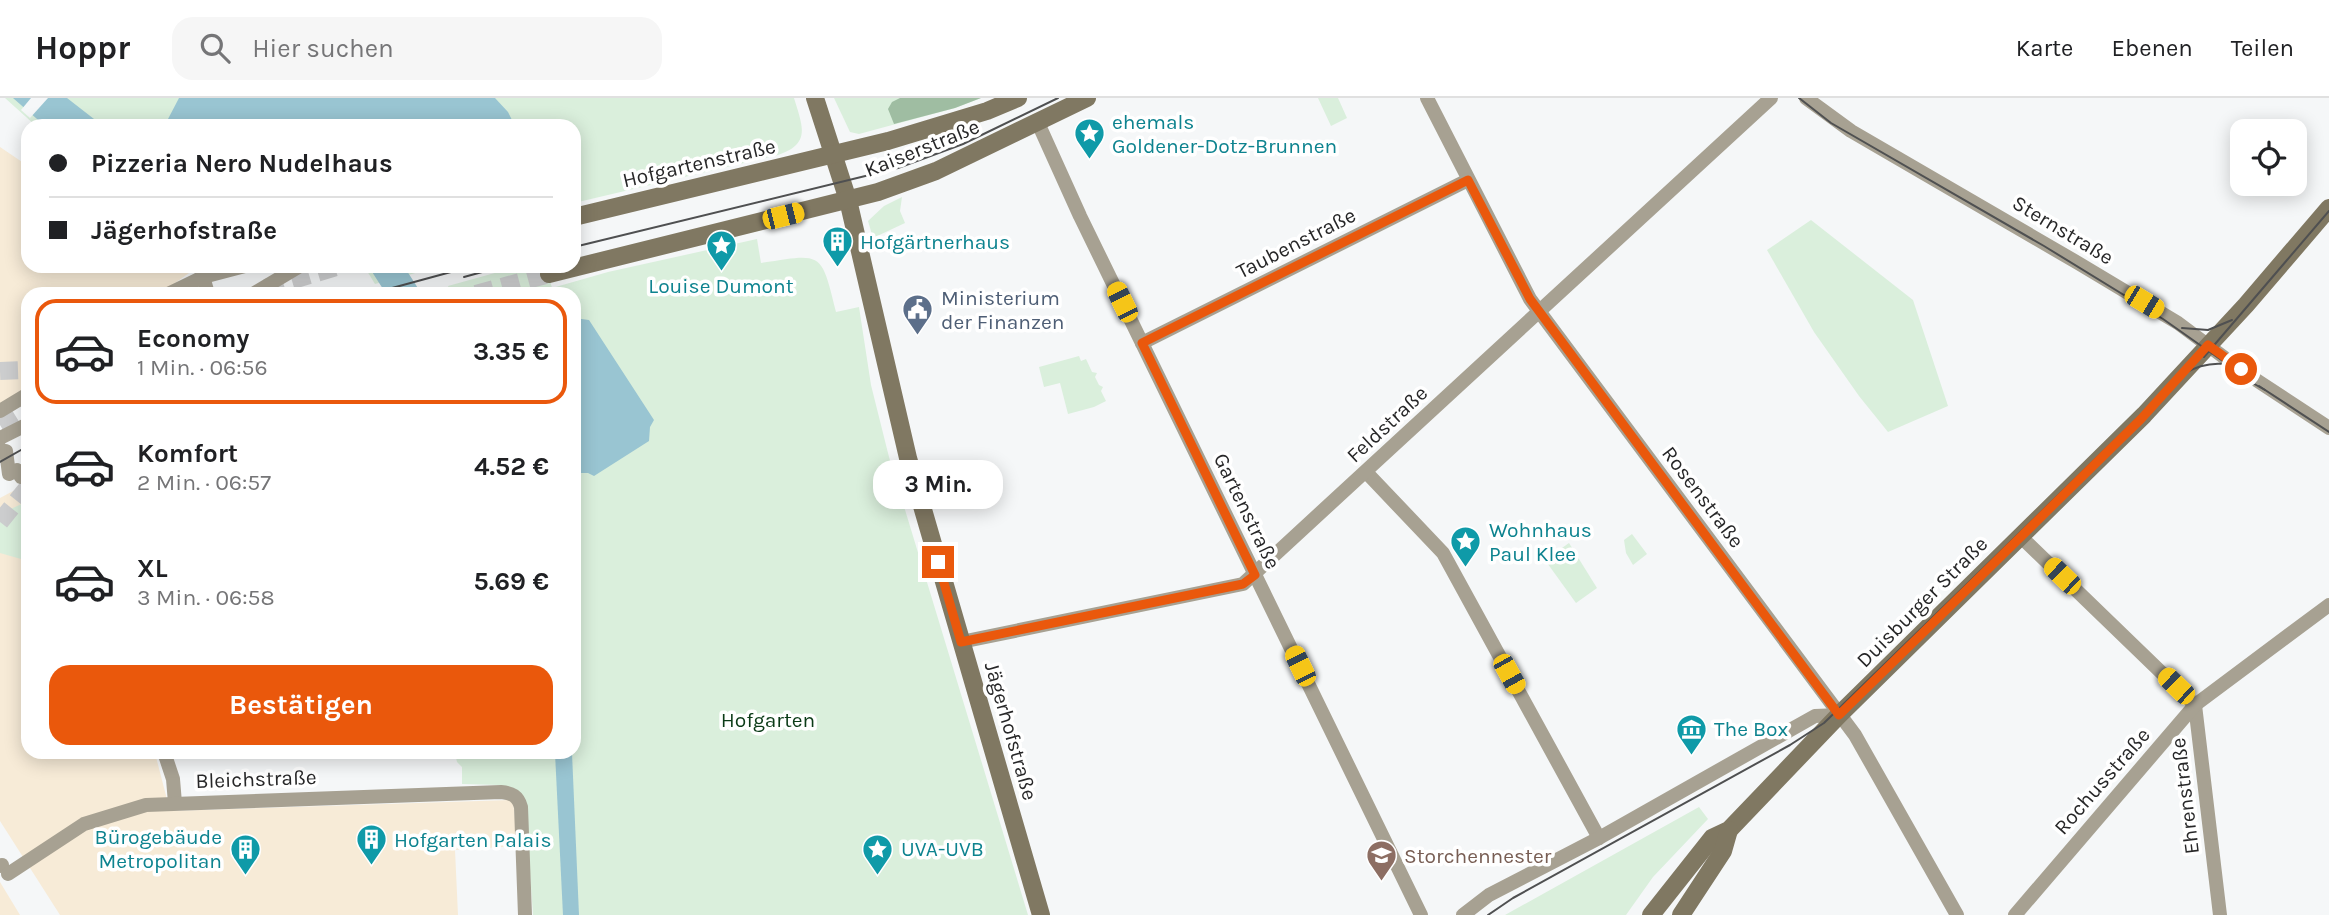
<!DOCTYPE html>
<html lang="de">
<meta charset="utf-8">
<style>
body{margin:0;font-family:Karla,sans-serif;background:#f6f6f6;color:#202124;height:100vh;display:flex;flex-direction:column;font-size:26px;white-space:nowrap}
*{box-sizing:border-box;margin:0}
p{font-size:23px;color:#757577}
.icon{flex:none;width:38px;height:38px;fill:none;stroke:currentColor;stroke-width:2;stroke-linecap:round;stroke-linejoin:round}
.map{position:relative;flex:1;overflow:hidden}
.panel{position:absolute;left:21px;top:189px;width:560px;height:472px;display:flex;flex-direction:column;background:#fff;border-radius:21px;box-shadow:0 4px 18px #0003}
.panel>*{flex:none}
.top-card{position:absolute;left:21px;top:21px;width:560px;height:154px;border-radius:21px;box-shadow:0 4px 18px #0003;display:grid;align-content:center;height:154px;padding:0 28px;background:#fff}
.buttons{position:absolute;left:2230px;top:21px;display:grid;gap:14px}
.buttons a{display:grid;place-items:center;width:77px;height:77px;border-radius:14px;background:#fff;box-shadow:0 4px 18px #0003;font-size:35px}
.end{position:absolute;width:32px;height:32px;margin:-16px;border:9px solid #ea580c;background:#fff;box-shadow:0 0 0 4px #fff}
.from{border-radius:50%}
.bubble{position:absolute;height:49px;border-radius:21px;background:#fff;box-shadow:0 4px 18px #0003;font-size:23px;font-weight:700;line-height:49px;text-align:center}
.car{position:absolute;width:21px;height:42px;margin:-21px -10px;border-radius:9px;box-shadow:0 0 5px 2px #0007;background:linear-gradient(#f5c518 24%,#345 0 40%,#f5c518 0 76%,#345 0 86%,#f5c518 0)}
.top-card b{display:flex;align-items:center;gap:24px;height:66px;font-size:26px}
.top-card b+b{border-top:2px solid #e0e0e0}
.top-card i{width:18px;height:18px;background:#202124}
ul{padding:12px 0 0;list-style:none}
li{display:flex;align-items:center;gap:21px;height:105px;margin:0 14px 10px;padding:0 14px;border:4px solid transparent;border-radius:21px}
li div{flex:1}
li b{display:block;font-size:26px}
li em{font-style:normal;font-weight:700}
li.on{border-color:#ea580c}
li>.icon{width:63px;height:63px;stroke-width:1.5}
.cta{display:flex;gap:14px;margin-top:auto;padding:14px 28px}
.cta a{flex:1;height:80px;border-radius:21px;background:#ea580c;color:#fff;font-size:28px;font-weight:700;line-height:80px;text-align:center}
header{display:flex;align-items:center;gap:42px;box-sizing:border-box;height:98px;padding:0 35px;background:#fff;border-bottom:2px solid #e0e0e0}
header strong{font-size:33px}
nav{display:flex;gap:38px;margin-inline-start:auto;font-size:24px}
.search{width:490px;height:63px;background:#f6f6f6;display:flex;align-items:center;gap:18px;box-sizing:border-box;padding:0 24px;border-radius:21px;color:#757577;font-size:26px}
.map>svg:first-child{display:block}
.commercial{fill:#f7ebd7}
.green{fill:#daefdc}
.forest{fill:#9fbda2}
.water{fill:#99c5d2}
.pier{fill:#f5f7f8}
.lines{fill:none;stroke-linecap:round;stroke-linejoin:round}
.river{stroke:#99c5d2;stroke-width:30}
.secondary-tunnel{stroke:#cccdce;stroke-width:18;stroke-dasharray:18 9;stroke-linecap:butt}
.street{stroke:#a7a192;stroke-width:14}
.secondary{stroke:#807862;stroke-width:18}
.tram{stroke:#4f5051;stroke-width:2}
.route{stroke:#ea580c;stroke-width:9}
.labels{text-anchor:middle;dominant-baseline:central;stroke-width:7;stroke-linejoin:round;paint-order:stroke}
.culture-label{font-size:21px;fill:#0d838f;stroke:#fff;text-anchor:start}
.street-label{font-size:21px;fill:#272728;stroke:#fff}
.service-label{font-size:21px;fill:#4e5e75;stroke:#fff;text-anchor:start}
.park-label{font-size:21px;fill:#0b3b17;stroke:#fff}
.education-label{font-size:21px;fill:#785e54;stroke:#fff;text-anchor:start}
</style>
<header>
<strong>Hoppr</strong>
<div class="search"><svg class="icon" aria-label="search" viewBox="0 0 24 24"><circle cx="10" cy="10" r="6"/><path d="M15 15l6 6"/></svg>Hier suchen</div>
<nav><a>Karte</a><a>Ebenen</a><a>Teilen</a></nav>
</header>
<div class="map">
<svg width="2329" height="817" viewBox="0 0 2329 817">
<rect width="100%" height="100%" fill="#f5f7f8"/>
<g class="commercial">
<path d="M 0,49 L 28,68 L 28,168 L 184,168 L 189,175 L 160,196 L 28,196 L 28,293 L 0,313 Z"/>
<path d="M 28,385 L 28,654 L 155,655 L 170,713 L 513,702 L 518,748 L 455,752 L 458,817 L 60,817 L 0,723 L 0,400 Z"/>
<path d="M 0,784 L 20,817 L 0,817 Z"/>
</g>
<g class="green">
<path d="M 5,0 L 794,0 C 802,27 812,46 778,57 L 574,105 L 574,28 L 36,28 Z"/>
<path d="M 834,0 L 981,0 L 955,10 L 859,36 L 850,34 Z"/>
<path d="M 1318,0 L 1338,0 L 1347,20 L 1331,28 Z"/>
<path d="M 902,99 L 900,113 L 905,125 L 873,140 L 868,123 L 884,108 Z"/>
<path d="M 1811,122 L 1913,202 L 1948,308 L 1888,334 L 1859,298 L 1814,234 L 1767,152 Z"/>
<path d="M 757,141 L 761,165 C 823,155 821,153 836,214 L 859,209 L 871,287 L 889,359 L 1028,817 L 533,817 L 525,705 L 499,687 L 462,686 L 462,669 L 457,664 L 455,655 L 574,654 L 574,196 L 429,196 L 449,191 L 448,188 L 509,171 L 512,175 L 526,168 L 546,168 L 552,190 L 608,174 Z"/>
<path d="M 364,168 L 441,168 L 375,186 Z"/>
<path d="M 1079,258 L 1081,263 L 1086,261 L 1092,274 L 1097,275 L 1095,279 L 1099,287 L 1103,289 L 1101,293 L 1106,303 L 1094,309 L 1068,316 L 1060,285 L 1044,289 L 1039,269 Z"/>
<path d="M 28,403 L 28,463 L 0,455 L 0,416 Z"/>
<path d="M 1632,436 L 1647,456 L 1633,467 L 1626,455 L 1624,442 Z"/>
<path d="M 1569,445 L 1597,490 L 1576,505 L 1545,462 Z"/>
<path d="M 1699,709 L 1708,721 L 1653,779 L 1626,817 L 1505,817 Z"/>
</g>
<path class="forest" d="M 900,0 L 981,0 L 955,10 L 894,26 L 888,11 L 892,4 Z"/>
<g class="water">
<path d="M 13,0 L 67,0 L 103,28 L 45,28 Z"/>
<path d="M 179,0 L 495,0 L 508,14 L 515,28 L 160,28 L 168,21 Z"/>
<path d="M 377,168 L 395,168 L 403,180 L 388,185 Z"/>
<path d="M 574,220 L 589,222 L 654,322 L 650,329 L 649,343 L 594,378 L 588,375 L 574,375 Z"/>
<path d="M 555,655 L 572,655 L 579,817 L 563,817 Z"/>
</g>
<path class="pier" d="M 31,0 L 48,0 L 30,20 L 21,12 Z"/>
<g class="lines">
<path class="river" d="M 386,168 L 404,196"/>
<g class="secondary-tunnel">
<path d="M 266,190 L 340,168"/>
<path d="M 476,196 L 549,176"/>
<path d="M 0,273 L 28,272"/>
<path d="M 0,327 L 28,310"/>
<path d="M 0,424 L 28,389"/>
</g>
<g class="street">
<path d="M 1427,0 L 1530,201 L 1855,637 L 1957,817"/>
<path d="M 1806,0 L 1851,33 L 2078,165 L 2178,225 L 2241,272 L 2329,330"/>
<path d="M 1038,25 L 1080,118 L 1421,817"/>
<path d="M 200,168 L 208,196"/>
<path d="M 168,196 L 203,179 L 245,168"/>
<path d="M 253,196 L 300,168"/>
<path d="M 1142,245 L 1468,82"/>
<path d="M 0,313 L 28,296"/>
<path d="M 0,340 L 28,326"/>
<path d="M 0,350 L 3,355 L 6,353 L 9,376 L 17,372 L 21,379"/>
<path d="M 1366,374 L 1443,455 L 1599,740"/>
<path d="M 2020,438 L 2195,607 L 2220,817"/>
<path d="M 961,544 L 1243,486 L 1771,0"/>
<path d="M 164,654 L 173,681 L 175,705"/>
<path d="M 0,768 L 2,767"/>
<path d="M 8,776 L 84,726 L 146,707 L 501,694 C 512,695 518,698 521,709 L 525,817"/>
<path d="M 1463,817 L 1489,797 L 1599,740 L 1815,618 L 1839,617"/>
<path d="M 2015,817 L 2195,607 L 2329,507"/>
</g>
<g class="secondary">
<path d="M 815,0 L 848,102 L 908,360 L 1041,817"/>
<path d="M 574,119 L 888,43 L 987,13 L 1018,0"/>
<path d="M 549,176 L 878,94 L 936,73 L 1087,0"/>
<path d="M 1651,817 L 1712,740 L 1729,732 L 1839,617 L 2144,317 L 2246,207 L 2329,110"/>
<path d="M 1681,817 L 1723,753 L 1729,732"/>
</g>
<g class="tram">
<path d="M 1799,0 L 1831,25 L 2044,148 L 2163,221 L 2227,266"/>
<path d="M 574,149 L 898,70 L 963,46 L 1058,0"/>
<path d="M 464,179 L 504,168"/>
<path d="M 370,196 L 473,168"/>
<path d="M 2182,230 L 2208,232 L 2232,222"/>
<path d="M 2204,259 L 2329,113"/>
<path d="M 2242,279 L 2265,292"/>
<path d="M 2259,288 L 2329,334"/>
<path d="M 0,364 L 28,348"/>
<path d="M 1488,817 L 1513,800 L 1790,647 L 1824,625 L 2183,276 C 2209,261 2232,263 2258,278"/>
</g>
</g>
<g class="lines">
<path class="route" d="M 938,464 L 961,544 L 1243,486 L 1255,477 L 1142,245 L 1468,82 L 1530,201 L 1839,617 L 2141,321 L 2208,247 L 2241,271"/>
</g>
<defs>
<symbol id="sight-pin" viewBox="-11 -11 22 30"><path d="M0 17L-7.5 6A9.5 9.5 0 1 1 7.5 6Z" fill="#0f9aa8" stroke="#fff"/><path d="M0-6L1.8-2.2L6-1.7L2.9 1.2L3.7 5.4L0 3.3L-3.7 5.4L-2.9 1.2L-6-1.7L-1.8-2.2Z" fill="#fff"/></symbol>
<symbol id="building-pin" viewBox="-11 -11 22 30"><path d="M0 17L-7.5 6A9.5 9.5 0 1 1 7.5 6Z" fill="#0f9aa8" stroke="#fff"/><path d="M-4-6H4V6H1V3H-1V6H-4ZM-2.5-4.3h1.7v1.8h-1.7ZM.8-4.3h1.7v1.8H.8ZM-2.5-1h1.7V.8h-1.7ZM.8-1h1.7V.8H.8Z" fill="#fff"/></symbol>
<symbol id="civic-pin" viewBox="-11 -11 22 30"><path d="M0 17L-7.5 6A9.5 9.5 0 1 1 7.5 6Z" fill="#5c6f8a" stroke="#fff"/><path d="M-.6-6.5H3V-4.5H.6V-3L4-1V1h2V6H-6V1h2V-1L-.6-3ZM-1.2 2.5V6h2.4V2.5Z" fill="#fff"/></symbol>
<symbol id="museum-pin" viewBox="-11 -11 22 30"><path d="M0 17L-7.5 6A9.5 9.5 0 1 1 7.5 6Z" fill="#0f9aa8" stroke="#fff"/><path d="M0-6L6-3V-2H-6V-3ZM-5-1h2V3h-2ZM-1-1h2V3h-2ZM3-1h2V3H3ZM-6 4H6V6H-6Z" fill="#fff"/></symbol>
<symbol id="school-pin" viewBox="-11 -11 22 30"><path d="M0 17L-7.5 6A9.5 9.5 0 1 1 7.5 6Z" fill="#8d6e63" stroke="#fff"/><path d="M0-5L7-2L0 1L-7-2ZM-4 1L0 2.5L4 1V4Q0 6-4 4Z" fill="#fff"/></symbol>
</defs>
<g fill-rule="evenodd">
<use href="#sight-pin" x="1072" y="18" width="35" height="47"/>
<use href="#building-pin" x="820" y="126" width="35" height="47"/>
<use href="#sight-pin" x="704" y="130" width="35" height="47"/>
<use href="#civic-pin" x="900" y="194" width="35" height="47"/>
<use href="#sight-pin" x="1448" y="426" width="35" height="47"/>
<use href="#museum-pin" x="1674" y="614" width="35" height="47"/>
<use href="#building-pin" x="354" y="724" width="35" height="47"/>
<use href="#building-pin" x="228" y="734" width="35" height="47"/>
<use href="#sight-pin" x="860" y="734" width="35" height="47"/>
<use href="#school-pin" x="1364" y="740" width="35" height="47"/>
</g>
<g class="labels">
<g class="culture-label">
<text x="1112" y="24">ehemals<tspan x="1112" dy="24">Goldener-Dotz-Brunnen</tspan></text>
<text x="860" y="144">Hofgärtnerhaus</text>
<text x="721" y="188" text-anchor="middle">Louise Dumont</text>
<text x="1489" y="432">Wohnhaus<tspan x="1489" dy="24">Paul Klee</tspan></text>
<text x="1714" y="631">The Box</text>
<text x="222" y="739" text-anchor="end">Bürogebäude<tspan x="222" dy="24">Metropolitan</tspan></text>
<text x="394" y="742">Hofgarten Palais</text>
<text x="901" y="751">UVA-UVB</text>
</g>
<g class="street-label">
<text transform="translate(922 50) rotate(-22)">Kaiserstraße</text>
<text transform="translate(699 65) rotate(-13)">Hofgartenstraße</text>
<text transform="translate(2063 132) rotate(31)">Sternstraße</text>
<text transform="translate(1296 145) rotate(-27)">Taubenstraße</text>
<text transform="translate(1387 326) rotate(-43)">Feldstraße</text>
<text transform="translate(1703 399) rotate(53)">Rosenstraße</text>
<text transform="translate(1247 413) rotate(64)">Gartenstraße</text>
<text transform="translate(1922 504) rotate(-45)">Duisburger Straße</text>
<text transform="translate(1011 633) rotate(74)">Jägerhofstraße</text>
<text transform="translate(256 681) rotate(-2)">Bleichstraße</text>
<text transform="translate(2102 683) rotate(-49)">Rochusstraße</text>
<text transform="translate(2185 698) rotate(-97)">Ehrenstraße</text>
</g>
<g class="service-label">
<text x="941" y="200">Ministerium<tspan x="941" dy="24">der Finanzen</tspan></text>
</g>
<g class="park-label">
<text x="768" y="622">Hofgarten</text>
</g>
<g class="education-label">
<text x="1404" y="758">Storchennester</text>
</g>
</g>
</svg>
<div class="buttons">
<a><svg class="icon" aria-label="locate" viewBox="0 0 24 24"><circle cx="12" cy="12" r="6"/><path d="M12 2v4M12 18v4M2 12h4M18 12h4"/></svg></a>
</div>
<i class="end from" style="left:2241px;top:271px"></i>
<i class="end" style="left:938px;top:464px"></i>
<div class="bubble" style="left:873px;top:362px;width:130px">3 Min.</div>
<i class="car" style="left:783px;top:118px;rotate:76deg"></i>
<i class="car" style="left:1122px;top:204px;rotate:334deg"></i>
<i class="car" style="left:2144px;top:204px;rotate:121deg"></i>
<i class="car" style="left:2062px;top:478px;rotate:314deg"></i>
<i class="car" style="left:1300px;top:568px;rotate:334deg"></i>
<i class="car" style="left:1509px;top:576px;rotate:151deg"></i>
<i class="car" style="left:2176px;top:588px;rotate:314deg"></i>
<div class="top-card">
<b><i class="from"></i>Pizzeria Nero Nudelhaus</b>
<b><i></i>Jägerhofstraße</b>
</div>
<section class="panel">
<ul>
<li class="on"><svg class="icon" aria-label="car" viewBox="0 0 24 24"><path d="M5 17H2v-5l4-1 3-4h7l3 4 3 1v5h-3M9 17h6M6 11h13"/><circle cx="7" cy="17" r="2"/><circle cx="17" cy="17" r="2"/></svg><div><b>Economy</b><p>1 Min. · 06:56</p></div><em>3.35 €</em></li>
<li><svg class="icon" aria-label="car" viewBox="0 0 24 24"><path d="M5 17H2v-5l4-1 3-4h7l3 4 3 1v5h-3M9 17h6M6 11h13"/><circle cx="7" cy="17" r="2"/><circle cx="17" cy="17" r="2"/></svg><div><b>Komfort</b><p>2 Min. · 06:57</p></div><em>4.52 €</em></li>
<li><svg class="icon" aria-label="car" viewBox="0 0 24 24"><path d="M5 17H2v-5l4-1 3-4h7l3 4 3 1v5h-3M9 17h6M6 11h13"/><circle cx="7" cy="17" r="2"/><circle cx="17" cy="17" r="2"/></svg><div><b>XL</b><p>3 Min. · 06:58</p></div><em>5.69 €</em></li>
</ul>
<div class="cta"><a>Bestätigen</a></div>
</section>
</div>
